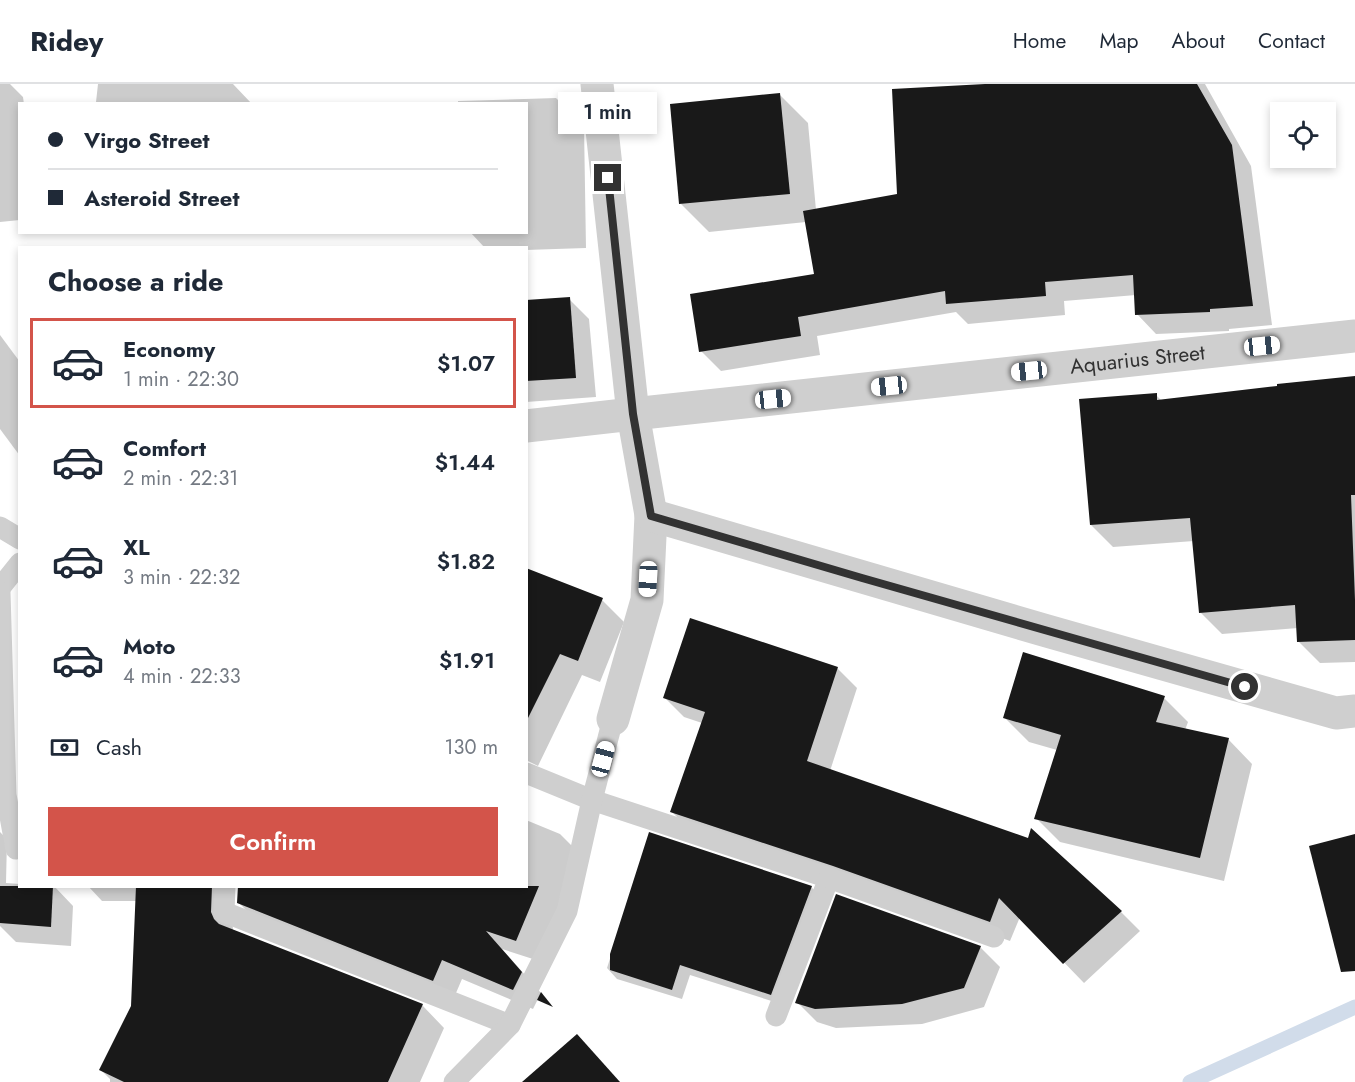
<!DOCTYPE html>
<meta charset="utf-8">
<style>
body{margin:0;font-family:Jost,sans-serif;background:#f2f2f3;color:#1f2937;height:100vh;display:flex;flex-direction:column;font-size:22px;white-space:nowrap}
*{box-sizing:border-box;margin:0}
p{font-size:20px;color:#747a83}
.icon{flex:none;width:33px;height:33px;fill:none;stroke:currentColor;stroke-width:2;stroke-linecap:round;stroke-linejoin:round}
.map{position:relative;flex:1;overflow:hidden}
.panel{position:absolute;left:18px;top:162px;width:510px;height:642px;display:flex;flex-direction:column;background:#fff;border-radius:0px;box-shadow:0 3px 9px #0003}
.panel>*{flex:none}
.top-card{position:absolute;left:18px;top:18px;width:510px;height:132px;border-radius:0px;box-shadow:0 3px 9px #0003;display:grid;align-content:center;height:132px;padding:0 30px;background:#fff}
.fabs{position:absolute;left:1270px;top:18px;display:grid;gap:12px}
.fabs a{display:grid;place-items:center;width:66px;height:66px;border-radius:0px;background:#fff;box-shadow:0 3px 9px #0003;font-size:30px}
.end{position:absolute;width:27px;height:27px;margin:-14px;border:8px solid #323232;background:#fff;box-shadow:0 0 0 3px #fff}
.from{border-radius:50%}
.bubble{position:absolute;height:42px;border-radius:0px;background:#fff;box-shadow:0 3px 9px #0003;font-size:20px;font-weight:600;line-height:42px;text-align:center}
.car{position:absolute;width:18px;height:36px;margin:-18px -9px;border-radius:8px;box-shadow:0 0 4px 2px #0007;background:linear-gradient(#fff 24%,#345 0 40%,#fff 0 76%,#345 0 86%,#fff 0)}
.top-card b{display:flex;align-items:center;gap:21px;height:57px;font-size:22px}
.top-card b+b{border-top:2px solid #e0e1e3}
.top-card i{width:15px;height:15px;background:#1f2937}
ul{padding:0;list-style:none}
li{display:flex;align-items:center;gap:18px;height:90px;margin:0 12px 9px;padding:0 18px;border:3px solid transparent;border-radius:0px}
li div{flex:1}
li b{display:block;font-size:22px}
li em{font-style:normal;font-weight:600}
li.on{border-color:#d3544a}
li>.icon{width:54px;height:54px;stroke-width:1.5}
h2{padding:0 30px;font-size:27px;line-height:72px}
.pay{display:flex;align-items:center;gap:15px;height:66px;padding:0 30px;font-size:22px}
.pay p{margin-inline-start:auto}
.action{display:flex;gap:12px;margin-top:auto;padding:12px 30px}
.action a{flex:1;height:69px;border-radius:0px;background:#d3544a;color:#fff;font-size:24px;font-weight:600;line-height:69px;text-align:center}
header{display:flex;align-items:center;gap:36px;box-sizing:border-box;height:84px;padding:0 30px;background:#fff;border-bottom:2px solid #e0e1e3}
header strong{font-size:28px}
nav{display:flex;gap:33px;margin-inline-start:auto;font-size:21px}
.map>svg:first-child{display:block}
.shadow{fill:#0003}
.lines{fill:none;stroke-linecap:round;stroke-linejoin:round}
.stream{stroke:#d1dcea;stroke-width:15}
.building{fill:#191919}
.service{stroke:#cfcfcf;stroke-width:21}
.minor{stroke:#cfcfcf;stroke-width:33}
.route{stroke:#323232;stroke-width:8}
.labels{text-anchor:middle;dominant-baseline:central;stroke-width:6;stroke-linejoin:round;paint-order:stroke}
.street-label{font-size:21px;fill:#323232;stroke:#fff}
</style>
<header>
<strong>Ridey</strong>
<nav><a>Home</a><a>Map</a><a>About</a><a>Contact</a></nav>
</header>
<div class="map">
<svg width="1355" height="998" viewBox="0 0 1355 998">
<rect width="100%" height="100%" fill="#fff"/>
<g class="shadow">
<path d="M 0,0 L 10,0 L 23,13 L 24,20 L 20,20 L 20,136 L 0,138 Z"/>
<path d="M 98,0 L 233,0 L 252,20 L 233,20 L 233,18 L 230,20 L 84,20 L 96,18 Z"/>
<path d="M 1012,0 L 1205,0 L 1251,82 L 1272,241 L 1229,245 L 1229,247 L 1156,250 L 1137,230 L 1136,211 L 1064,217 L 1065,231 L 968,240 L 956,228 L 817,252 L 820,271 L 721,287 L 701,267 L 816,191 L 806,138 L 709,148 L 681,120 L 780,11 L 808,39 L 816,126 L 899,111 Z"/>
<path d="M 556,14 L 584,42 L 586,164 L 526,166 L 526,164 L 485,164 L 470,148 L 526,148 L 526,20 L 458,20 L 458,17 Z"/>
<path d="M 569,215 L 589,235 L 596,313 L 526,318 L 526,217 Z"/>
<path d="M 0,251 L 20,278 L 20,372 L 0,345 Z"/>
<path d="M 1355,296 L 1355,578 L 1320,579 L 1298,557 L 1298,544 L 1222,550 L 1201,529 L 1194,457 L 1113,463 L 1091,441 L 1156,311 L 1162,317 Z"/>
<path d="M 526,486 L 602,516 L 624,538 L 600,598 L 582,591 L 538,682 L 526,676 Z"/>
<path d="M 837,584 L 857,604 L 830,687 L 1121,828 L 1140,847 L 1084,899 L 1020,833 L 1010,857 L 855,801 L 692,748 L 672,728 L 702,639 L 684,633 L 664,613 Z"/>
<path d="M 1164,614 L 1188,638 L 1185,646 L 1228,655 L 1252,680 L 1224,797 L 1060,758 L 1036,734 L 1057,666 L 1029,658 L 1005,634 Z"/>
<path d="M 526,736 L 560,750 L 580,770 L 536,876 L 502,865 L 541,909 L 533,925 L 462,895 L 453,916 L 259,839 L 239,819 L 239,805 L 237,802 L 526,802 Z"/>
<path d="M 0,748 L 7,755 L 6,799 L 20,800 L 20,802 L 54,802 L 73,822 L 71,862 L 16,858 L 0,842 Z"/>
<path d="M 650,750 L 811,803 L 822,813 L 781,920 L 690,891 L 682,915 L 617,895 L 607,884 Z"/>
<path d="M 88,802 L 231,802 L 233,847 L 422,921 L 444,944 L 420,998 L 110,998 L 110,995 L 101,986 L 132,923 L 137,817 L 102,817 Z"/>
<path d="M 980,863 L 1000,883 L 984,923 L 922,940 L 836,944 L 817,938 L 797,918 Z"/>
</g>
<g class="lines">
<path class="stream" d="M 1190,998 L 1355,923"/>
</g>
<g class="building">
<path d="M 985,0 L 1197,0 L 1232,61 L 1253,222 L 1210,225 L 1210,228 L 1135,231 L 1133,191 L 1045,198 L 1046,212 L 946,220 L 945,207 L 798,233 L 801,252 L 699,268 L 690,210 L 814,190 L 803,127 L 897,110 L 892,5 Z"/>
<path d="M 780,9 L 790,110 L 679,120 L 670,20 Z"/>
<path d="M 570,213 L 576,294 L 526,297 L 526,216 Z"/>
<path d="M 1355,292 L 1355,411 L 1351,411 L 1355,516 L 1355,556 L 1297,558 L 1295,521 L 1199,529 L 1190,434 L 1090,441 L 1079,315 L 1157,309 L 1157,316 L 1277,302 L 1277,300 Z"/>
<path d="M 526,484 L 603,514 L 578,577 L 560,570 L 526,638 Z"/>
<path d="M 690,534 L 838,583 L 807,677 L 1028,754 L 1031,744 L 1122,827 L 1063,880 L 999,814 L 990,838 L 833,782 L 670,728 L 705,628 L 663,614 Z"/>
<path d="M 1023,568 L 1165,612 L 1156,638 L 1229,654 L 1200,774 L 1034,735 L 1061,651 L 1003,634 Z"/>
<path d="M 649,748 L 812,802 L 771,911 L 680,881 L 672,906 L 610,886 L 610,870 Z"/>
<path d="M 1355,750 L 1355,887 L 1341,888 L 1309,762 Z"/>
<path d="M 0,802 L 53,802 L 51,843 L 0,839 Z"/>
<path d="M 136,802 L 212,802 L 211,828 L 214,835 L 219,840 L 423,920 L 388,998 L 124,998 L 99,986 L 131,922 Z"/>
<path d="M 238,802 L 539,802 L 516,857 L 486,847 L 522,888 L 513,906 L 442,876 L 433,897 L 237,819 Z"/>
<path d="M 836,810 L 981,862 L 964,904 L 902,920 L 815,925 L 795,919 Z"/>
<path d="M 541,908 L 553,923 L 537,916 Z"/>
<path d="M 577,950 L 620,998 L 522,998 Z"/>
</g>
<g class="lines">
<g class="service">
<path d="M 0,443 L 20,455"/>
<path d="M 0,504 L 20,479"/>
<path d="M 0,508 L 6,711 L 16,765"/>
<path d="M 526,689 L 592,716 L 829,794 L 776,932"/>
<path d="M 829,794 L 994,853"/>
<path d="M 225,802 L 224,828 L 510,941"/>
<path d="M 454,998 L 510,941 L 567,827 L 592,716 L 613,635"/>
</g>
<g class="minor">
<path d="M 597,0 L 633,330 L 651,431 L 647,516 L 613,635"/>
<path id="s1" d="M 526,342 L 633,330 L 1355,252"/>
<path d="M 651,431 C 879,499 1107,565 1336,629 L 1355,627"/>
</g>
</g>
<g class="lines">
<path class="route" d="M 608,94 L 633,330 L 651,432 L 862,494 L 1245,603"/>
</g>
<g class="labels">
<g class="street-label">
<text stroke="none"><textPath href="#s1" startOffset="615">Aquarius Street</textPath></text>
</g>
</g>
</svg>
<div class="fabs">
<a><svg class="icon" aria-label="locate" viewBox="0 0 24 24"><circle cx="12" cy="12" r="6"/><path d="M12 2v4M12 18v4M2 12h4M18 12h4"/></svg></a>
</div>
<i class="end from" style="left:1245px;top:603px"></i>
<i class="end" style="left:608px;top:94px"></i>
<div class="bubble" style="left:558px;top:8px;width:99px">1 min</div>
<i class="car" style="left:1262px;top:262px;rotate:84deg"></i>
<i class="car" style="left:1029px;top:287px;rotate:264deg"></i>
<i class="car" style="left:889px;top:302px;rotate:264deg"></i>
<i class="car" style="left:773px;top:315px;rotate:84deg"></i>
<i class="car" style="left:648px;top:495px;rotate:183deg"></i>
<i class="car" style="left:603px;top:675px;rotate:15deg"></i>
<div class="top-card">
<b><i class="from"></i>Virgo Street</b>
<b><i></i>Asteroid Street</b>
</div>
<section class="panel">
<h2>Choose a ride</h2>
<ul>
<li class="on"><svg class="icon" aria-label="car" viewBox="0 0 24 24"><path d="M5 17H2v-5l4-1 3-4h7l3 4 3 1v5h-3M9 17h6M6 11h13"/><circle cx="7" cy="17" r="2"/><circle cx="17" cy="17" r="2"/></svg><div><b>Economy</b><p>1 min · 22:30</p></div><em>$1.07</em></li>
<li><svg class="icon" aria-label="car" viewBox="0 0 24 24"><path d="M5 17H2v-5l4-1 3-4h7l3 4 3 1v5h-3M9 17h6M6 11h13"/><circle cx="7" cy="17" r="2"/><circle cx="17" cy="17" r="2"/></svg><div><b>Comfort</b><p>2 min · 22:31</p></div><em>$1.44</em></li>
<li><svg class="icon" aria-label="car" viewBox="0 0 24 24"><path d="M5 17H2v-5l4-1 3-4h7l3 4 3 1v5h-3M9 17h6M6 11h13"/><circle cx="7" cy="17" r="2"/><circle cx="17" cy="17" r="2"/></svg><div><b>XL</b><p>3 min · 22:32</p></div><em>$1.82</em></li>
<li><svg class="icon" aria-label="car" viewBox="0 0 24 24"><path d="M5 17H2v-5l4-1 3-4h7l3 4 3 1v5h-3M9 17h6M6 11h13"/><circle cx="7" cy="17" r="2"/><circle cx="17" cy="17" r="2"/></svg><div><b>Moto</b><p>4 min · 22:33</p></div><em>$1.91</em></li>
</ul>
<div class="pay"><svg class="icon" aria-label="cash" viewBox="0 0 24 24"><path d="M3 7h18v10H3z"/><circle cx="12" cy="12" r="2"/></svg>Cash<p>130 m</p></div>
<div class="action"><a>Confirm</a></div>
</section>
</div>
